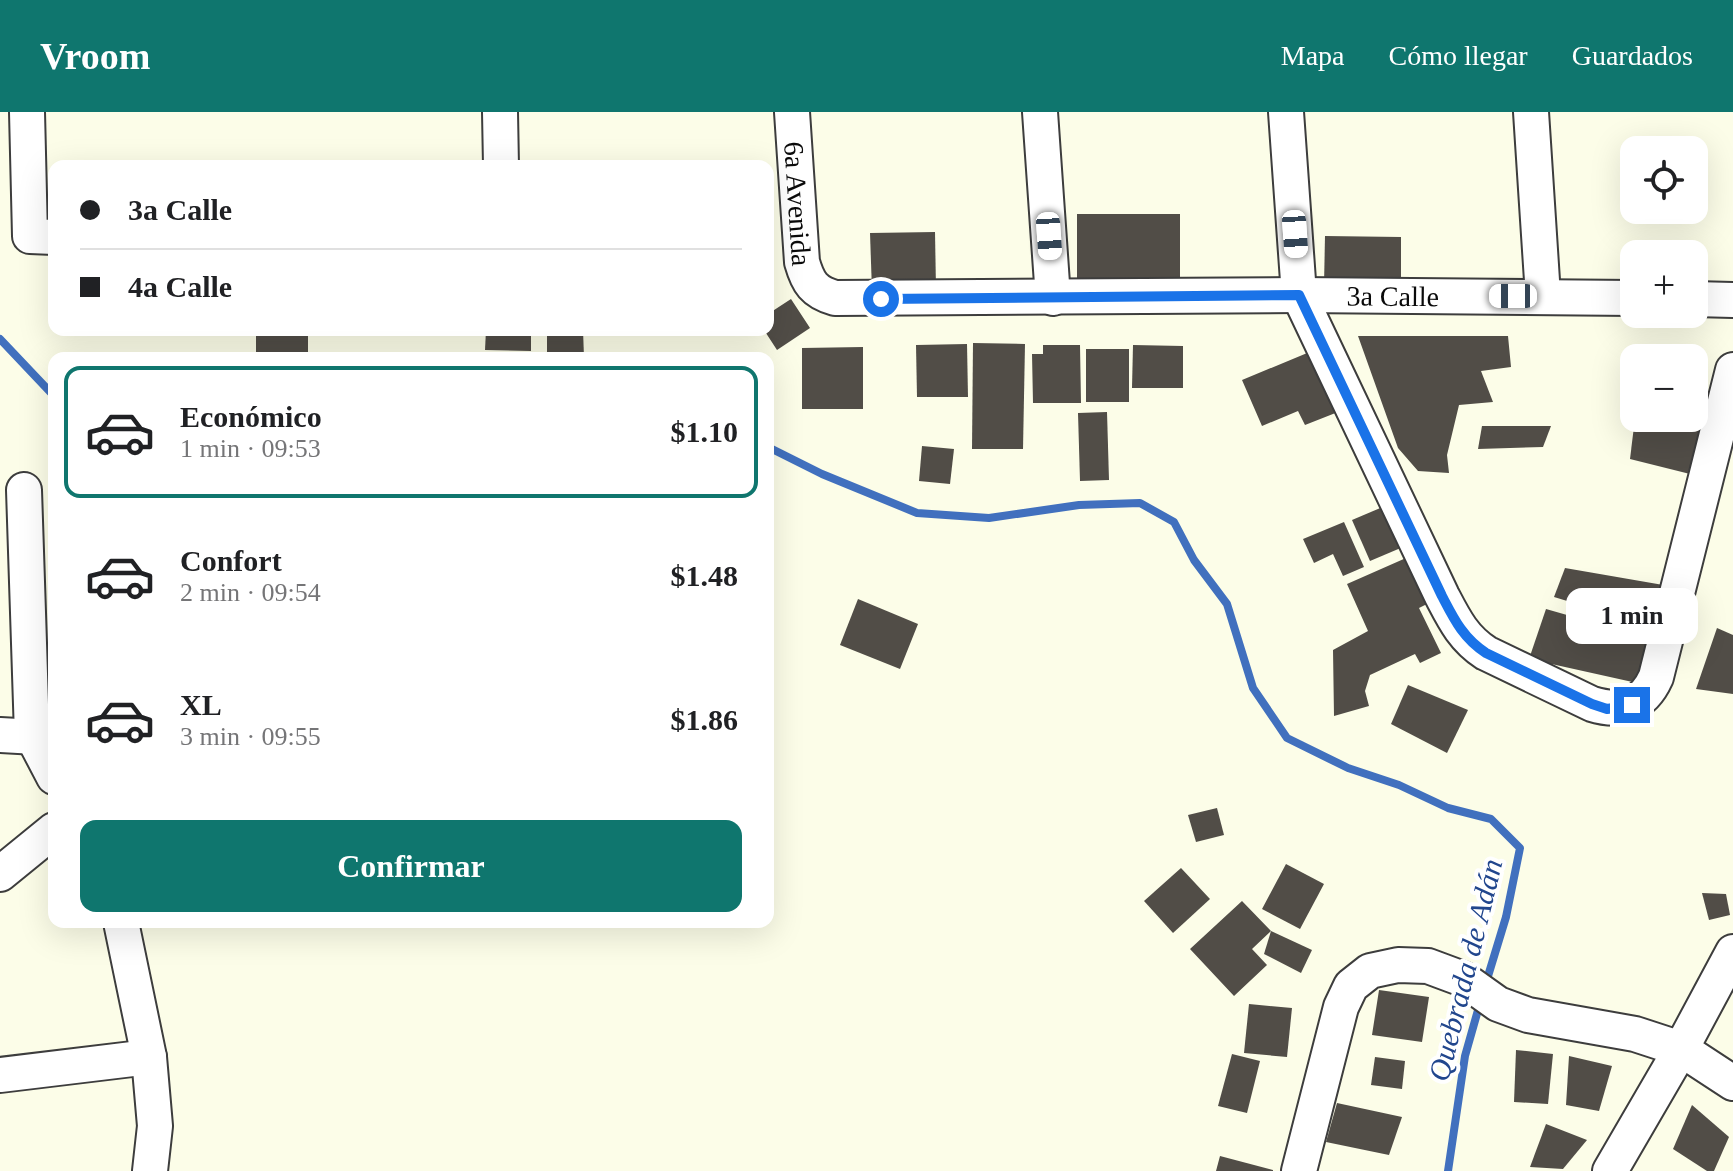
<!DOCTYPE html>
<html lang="es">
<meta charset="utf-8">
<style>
body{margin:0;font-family:Georgia,serif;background:#f6f6f6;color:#202124;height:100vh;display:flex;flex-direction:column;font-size:30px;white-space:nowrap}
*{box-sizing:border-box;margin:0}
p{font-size:26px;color:#757577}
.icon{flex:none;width:44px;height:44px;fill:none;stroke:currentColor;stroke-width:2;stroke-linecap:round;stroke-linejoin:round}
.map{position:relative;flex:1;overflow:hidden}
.panel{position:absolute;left:48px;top:240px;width:726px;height:576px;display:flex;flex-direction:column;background:#fff;border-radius:16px;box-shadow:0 8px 32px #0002}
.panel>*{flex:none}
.guide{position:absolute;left:48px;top:48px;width:726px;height:176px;border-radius:16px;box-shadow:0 8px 32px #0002;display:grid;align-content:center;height:176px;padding:0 32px;background:#fff}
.tools{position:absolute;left:1620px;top:24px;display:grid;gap:16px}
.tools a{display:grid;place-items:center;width:88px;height:88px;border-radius:16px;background:#fff;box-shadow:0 8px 32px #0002;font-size:40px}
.end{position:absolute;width:36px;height:36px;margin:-18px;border:10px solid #1a73e8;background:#fff;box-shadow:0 0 0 4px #fff}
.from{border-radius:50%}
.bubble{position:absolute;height:56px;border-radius:16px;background:#fff;box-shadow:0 8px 32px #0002;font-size:26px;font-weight:700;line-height:56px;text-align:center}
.car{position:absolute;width:24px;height:48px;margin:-24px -12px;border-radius:10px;box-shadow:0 0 6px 2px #0007;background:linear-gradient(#fff 24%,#345 0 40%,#fff 0 76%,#345 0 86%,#fff 0)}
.guide b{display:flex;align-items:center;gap:28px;height:76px;font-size:30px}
.guide b+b{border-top:2px solid #e0e0e0}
.guide i{width:20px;height:20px;background:#202124}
ul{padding:14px 0 0;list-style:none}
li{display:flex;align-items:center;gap:24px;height:132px;margin:0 16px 12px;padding:0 16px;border:4px solid transparent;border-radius:16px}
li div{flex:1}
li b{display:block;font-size:30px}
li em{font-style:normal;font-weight:700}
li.current{border-color:#0f766e}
li>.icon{width:72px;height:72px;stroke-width:1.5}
.cta{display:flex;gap:16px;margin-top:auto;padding:16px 32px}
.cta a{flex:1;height:92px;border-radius:16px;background:#0f766e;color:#fff;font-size:32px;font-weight:700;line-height:92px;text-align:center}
header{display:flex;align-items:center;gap:48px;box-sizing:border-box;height:112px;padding:0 40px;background:#0f766e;color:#fff}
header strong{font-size:38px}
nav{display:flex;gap:44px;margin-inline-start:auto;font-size:28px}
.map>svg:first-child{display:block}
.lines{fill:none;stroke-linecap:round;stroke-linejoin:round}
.stream{stroke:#4170be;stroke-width:8}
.building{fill:#514d47}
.minor-casing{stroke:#3d3d3d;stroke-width:38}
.minor{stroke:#fff;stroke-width:34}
.route{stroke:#1a73e8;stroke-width:10}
.labels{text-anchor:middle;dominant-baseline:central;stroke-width:8;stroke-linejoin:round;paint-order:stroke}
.street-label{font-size:28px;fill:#0a0a0a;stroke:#fff}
.water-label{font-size:30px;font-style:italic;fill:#21468d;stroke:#fff}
</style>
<header>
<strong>Vroom</strong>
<nav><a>Mapa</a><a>Cómo llegar</a><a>Guardados</a></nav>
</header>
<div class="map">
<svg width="1733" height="1059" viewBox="0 0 1733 1059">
<rect width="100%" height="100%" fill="#fcfde8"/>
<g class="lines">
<g class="stream">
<path d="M 0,227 L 54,284"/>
<path d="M 768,335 L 822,362 L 917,401 L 989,406 L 1079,393 L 1140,391 L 1174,410 L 1194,448 L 1227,492 L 1253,576 L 1287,626 L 1348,656 L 1399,673 L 1448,696 L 1491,707 L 1520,736 L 1506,805 L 1485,874"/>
<path d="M 1448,1059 L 1465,944 L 1480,891"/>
</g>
</g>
<g class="building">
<path d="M 1077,102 L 1180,102 L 1180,176 L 1077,175 Z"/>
<path d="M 935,120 L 936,177 L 872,179 L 870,121 Z"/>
<path d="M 1325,124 L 1401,125 L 1401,174 L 1324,174 Z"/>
<path d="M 791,187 L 810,216 L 777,238 L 764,218 L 768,218 L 768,202 Z"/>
<path d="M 256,218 L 308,218 L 308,241 L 313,241 L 313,246 L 275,246 L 275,241 L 256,241 Z"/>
<path d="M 486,218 L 531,218 L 531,239 L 485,238 Z"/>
<path d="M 547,218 L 583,218 L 584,245 L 547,246 Z"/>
<path d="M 650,218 L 685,218 L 685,223 L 650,222 Z"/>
<path d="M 1358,224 L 1508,224 L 1511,255 L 1481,259 L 1493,290 L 1459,293 L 1447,343 L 1449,361 L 1418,359 L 1398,336 Z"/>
<path d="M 973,231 L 1025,232 L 1023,337 L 972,337 Z"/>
<path d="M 967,232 L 968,285 L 917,285 L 916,233 Z"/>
<path d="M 1043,233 L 1080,233 L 1081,291 L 1033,291 L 1032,242 L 1043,242 Z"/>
<path d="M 1133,233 L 1183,234 L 1183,276 L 1132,276 Z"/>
<path d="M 863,235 L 863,297 L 802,297 L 802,236 Z"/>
<rect x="1086" y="237" width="43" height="53"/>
<path d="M 1312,239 L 1338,300 L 1305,313 L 1298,299 L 1262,314 L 1242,268 Z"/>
<path d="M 1107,300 L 1109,368 L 1080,369 L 1078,301 Z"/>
<path d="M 1635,306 L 1652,306 L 1703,318 L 1694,363 L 1630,347 Z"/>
<path d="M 1482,314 L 1551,314 L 1543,335 L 1478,337 Z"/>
<path d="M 922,334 L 954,337 L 950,372 L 919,369 Z"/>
<path d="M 1385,394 L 1403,435 L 1370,449 L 1352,408 Z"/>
<path d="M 1344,410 L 1364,455 L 1343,464 L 1333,442 L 1314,451 L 1303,427 Z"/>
<path d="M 1406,446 L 1427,492 L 1419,496 L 1441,541 L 1420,551 L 1415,542 L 1370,563 L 1365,579 L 1369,594 L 1334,604 L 1333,538 L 1368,519 L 1347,472 Z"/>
<path d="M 1565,456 L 1669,474 L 1653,515 L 1554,485 Z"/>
<path d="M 858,487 L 918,512 L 900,557 L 840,533 Z"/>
<path d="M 1546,497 L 1658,529 L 1637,571 L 1529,547 Z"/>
<path d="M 1717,516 L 1733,523 L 1733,582 L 1696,577 Z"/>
<path d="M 1408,573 L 1468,598 L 1447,641 L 1391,612 Z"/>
<path d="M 1217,696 L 1224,723 L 1196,730 L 1188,703 Z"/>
<path d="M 1286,752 L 1324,772 L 1300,817 L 1262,797 Z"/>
<path d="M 1181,756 L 1210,787 L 1173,821 L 1144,789 Z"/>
<path d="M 1702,781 L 1726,782 L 1730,803 L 1709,808 Z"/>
<path d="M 1242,789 L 1271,819 L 1252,837 L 1267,853 L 1234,884 L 1190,837 Z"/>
<path d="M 1271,819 L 1312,838 L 1301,861 L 1264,842 Z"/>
<path d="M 1379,878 L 1429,885 L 1422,930 L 1372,923 Z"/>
<path d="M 1249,892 L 1292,896 L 1287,945 L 1244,941 Z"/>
<path d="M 1516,938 L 1553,942 L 1548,992 L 1514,990 Z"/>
<path d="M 1232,942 L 1260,949 L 1247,1001 L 1218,994 Z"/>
<path d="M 1569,944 L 1612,954 L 1599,999 L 1566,993 Z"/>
<path d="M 1375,945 L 1405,949 L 1402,977 L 1371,973 Z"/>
<path d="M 1337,991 L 1402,1005 L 1389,1043 L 1326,1030 Z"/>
<path d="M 1692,993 L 1729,1025 L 1714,1059 L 1707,1059 L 1673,1037 Z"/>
<path d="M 1546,1012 L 1587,1028 L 1563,1057 L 1530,1055 Z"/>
<path d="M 1220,1044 L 1273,1058 L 1273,1059 L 1216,1059 Z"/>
</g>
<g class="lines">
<defs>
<g id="minor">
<path d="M 27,0 L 30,124 L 54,125"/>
<path d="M 500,0 L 501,54"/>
<path id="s1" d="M 792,0 L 802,150 C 808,171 814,180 835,186 L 1299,183 L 1634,186"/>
<path d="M 1040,0 L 1053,186"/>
<path d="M 1286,0 L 1299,183 L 1442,484 C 1454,507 1463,526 1486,541 L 1592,592 C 1621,601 1643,594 1656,565 L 1733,258"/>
<path d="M 1531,0 L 1543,184"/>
<path d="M 1694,187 L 1733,188"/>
<path d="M 24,378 L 32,623 L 54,665"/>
<path d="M 0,623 L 54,626"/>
<path d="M 0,762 L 54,718"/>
<path d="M 121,810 L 149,945 L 155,1014 L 150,1059"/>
<path d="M 0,963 L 149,945"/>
<path d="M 1299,1059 L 1341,895 L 1351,874 L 1370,859 L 1398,853 L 1428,854 L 1463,867 L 1498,892 L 1528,903 L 1635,922 L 1681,937 L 1733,971"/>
<path d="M 1610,1059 L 1681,937 L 1733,840"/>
</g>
</defs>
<use href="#minor" class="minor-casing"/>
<use href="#minor" class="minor"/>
</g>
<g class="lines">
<path class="route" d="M 881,187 L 1299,183 L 1442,484 C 1454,507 1463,526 1486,541 L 1592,592 L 1607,597 L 1632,593"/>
</g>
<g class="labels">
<g class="street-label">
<text stroke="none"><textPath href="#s1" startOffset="92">6a Avenida</textPath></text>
<text stroke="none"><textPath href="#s1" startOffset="760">3a Calle</textPath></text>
</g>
<g class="water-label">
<text transform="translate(1465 858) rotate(-76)">Quebrada de Adán</text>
</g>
</g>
</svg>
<div class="tools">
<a><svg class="icon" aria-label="locate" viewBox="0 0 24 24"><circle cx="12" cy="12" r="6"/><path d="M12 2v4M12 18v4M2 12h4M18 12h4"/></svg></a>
<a>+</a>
<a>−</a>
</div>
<i class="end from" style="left:881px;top:187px"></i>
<i class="end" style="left:1632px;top:593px"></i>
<div class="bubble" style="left:1566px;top:476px;width:132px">1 min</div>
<i class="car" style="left:1295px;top:122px;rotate:176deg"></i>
<i class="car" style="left:1049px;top:124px;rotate:176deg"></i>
<i class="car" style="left:1513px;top:184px;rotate:270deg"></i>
<div class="guide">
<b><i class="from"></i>3a Calle</b>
<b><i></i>4a Calle</b>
</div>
<section class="panel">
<ul>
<li class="current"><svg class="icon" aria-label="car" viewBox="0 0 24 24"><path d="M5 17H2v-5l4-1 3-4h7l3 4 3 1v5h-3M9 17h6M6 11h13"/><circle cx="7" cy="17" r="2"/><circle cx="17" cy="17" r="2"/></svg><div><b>Económico</b><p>1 min · 09:53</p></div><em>$1.10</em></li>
<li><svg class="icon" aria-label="car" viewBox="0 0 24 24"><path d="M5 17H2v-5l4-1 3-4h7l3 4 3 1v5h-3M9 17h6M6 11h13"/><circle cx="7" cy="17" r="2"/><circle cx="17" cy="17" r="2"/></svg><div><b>Confort</b><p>2 min · 09:54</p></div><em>$1.48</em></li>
<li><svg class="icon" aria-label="car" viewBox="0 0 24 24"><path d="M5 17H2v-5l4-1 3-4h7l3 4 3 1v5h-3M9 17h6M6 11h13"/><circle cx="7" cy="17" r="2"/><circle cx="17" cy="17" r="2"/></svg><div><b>XL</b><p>3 min · 09:55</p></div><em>$1.86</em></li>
</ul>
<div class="cta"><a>Confirmar</a></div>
</section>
</div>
